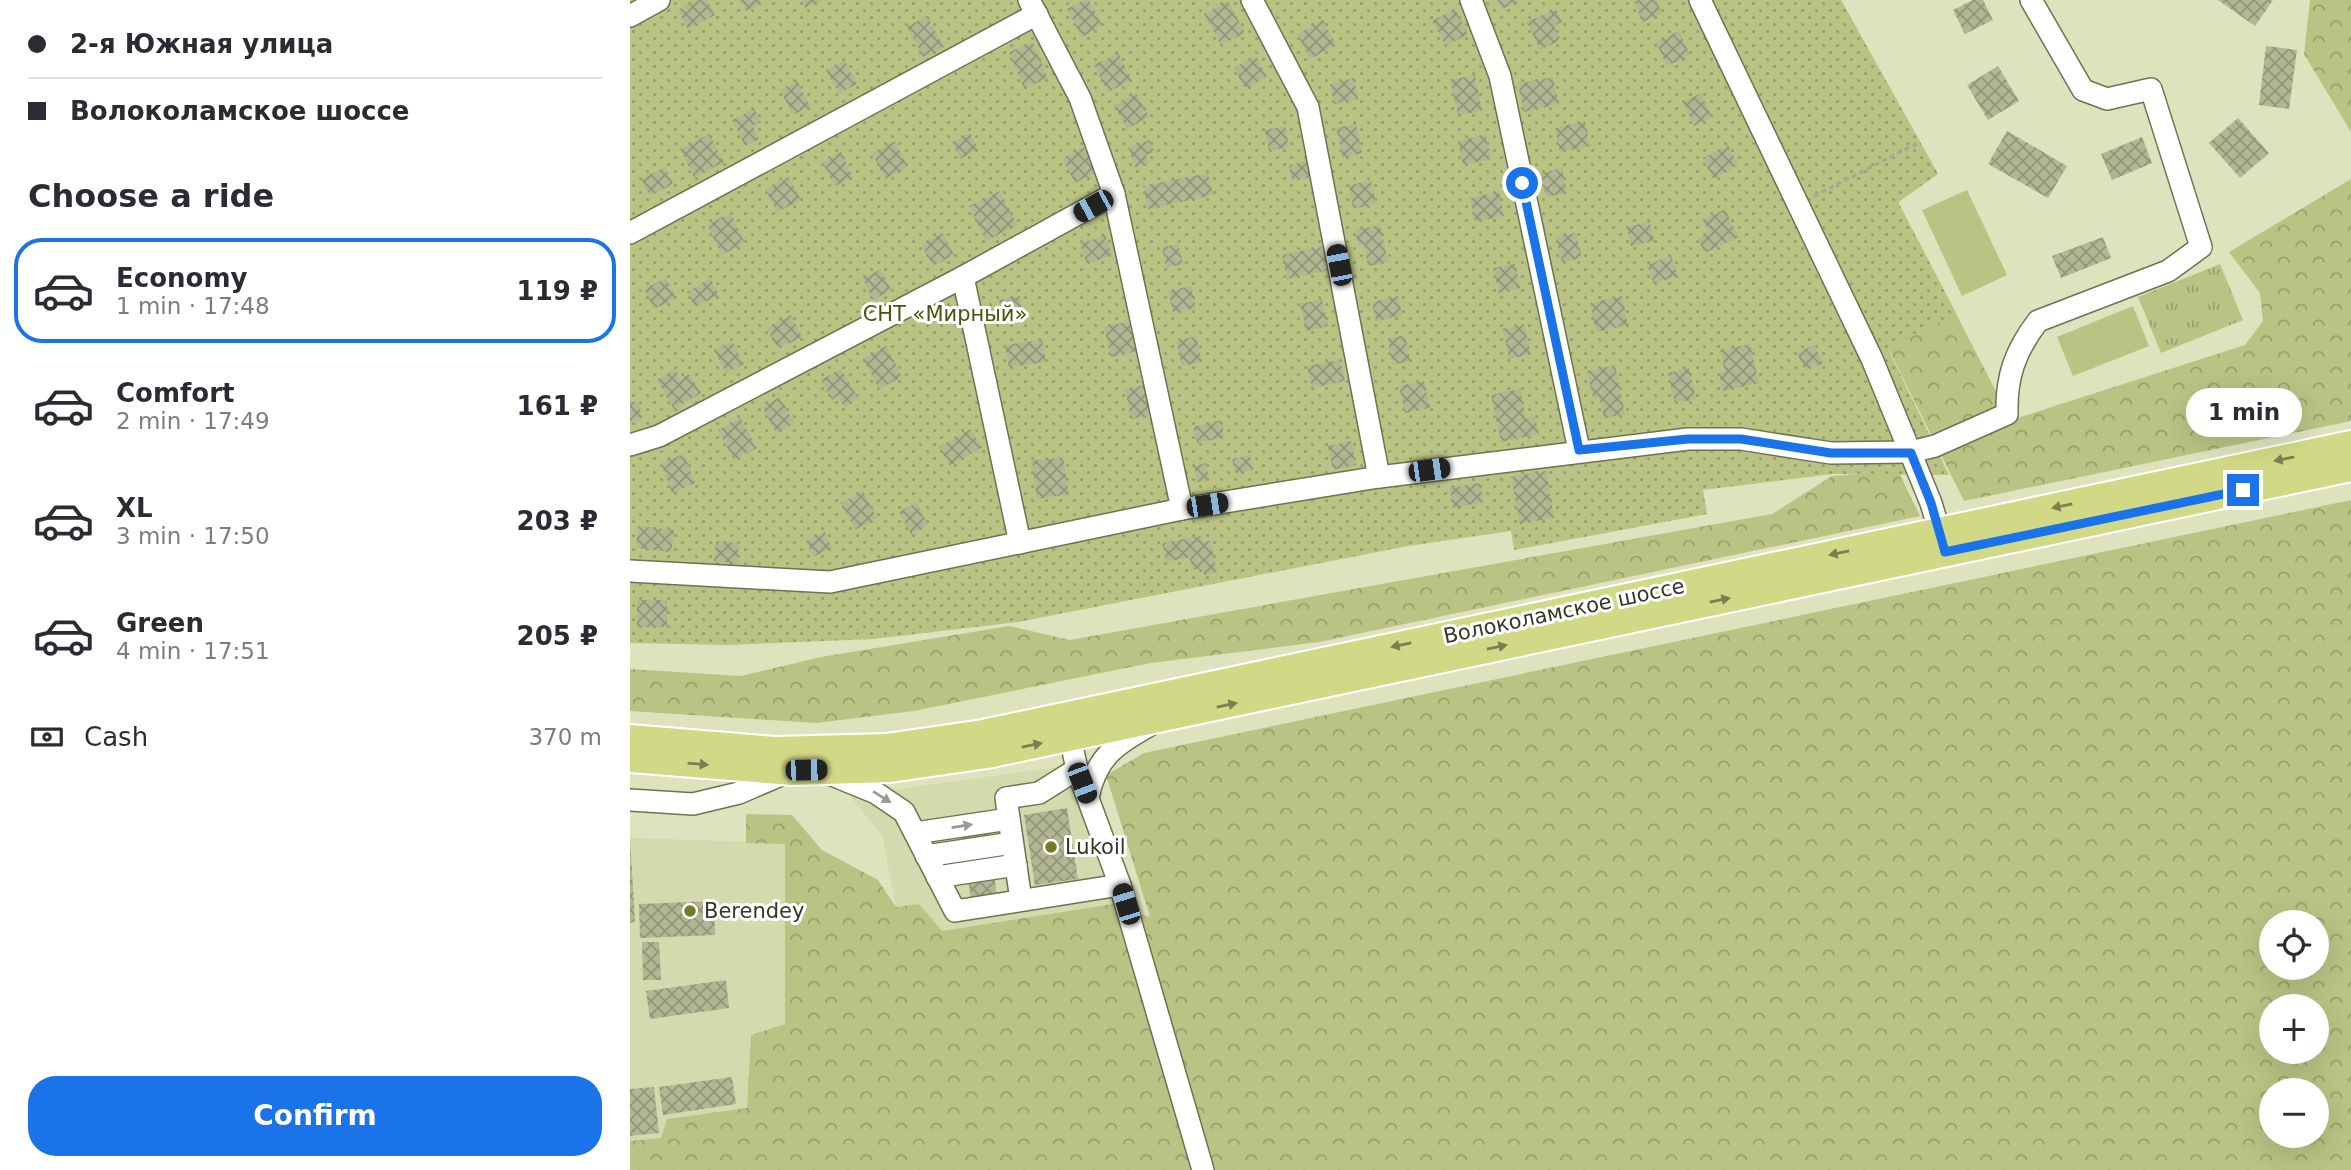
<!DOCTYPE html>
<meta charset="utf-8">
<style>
body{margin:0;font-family:"DejaVu Sans",sans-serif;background:#f2f2f3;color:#2b2b33;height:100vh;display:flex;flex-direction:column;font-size:26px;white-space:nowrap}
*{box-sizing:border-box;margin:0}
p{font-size:23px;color:#7c7c81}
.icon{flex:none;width:38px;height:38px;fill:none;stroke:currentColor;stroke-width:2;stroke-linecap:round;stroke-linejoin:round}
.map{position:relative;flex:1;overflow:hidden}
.panel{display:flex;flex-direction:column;background:#fff;width:630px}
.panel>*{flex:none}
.guide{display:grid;align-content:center;height:154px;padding:0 28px;background:#fff}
.tools{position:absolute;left:1629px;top:910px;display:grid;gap:14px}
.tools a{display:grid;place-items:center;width:70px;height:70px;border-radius:50%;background:#fff;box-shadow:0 7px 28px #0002;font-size:35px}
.end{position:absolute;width:32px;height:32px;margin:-16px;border:9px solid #1a73e8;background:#fff;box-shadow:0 0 0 4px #fff}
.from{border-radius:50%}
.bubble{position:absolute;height:49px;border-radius:24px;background:#fff;box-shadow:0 7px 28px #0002;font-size:23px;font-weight:700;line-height:49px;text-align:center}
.car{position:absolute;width:21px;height:42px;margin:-21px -10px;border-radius:9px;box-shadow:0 0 5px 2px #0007;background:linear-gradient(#222 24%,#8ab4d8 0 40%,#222 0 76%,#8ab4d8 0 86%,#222 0)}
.guide b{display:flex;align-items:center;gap:24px;height:66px;font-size:26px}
.guide b+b{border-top:2px solid #e1e1e2}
.guide i{width:18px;height:18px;background:#2b2b33}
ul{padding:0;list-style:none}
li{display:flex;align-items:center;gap:21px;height:105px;margin:0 14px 10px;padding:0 14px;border:4px solid transparent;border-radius:28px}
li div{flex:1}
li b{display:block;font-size:26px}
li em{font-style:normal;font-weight:700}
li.current{border-color:#1a73e8}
li>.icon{width:63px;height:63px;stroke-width:1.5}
h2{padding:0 28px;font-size:32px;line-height:84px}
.pay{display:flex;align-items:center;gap:18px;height:77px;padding:0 28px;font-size:26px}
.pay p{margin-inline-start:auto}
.action{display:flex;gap:14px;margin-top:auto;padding:14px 28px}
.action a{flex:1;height:80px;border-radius:28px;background:#1a73e8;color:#fff;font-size:28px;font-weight:700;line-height:80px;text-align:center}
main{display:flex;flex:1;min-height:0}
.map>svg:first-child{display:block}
.built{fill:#d4daad}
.grass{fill:#bac284}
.forest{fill:url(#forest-crowns);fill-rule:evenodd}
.park{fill:url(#park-tufts)}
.garden{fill:url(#garden-dots)}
.building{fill:url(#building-cross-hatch)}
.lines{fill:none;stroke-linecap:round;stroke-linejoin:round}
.minor-casing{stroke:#6e7250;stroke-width:24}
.major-casing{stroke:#fff;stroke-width:32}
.path{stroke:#a6aa8c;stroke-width:3.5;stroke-dasharray:5 3.5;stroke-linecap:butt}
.minor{stroke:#fff;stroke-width:21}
.major{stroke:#d2d986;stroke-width:28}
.oneway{fill:#7b7f52}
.oneway2{fill:#9a9a93}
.route{stroke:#1a73e8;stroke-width:9}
.poi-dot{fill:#757b25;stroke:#fff;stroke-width:2.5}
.labels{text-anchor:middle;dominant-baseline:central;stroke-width:6;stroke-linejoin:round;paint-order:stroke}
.park-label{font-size:21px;fill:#4d520c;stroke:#fff}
.street-label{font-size:21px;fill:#343627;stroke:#fff}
.poi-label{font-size:21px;fill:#343627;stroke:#fff;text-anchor:start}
</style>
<main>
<section class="panel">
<div class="guide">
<b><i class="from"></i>2-я Южная улица</b>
<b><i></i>Волоколамское шоссе</b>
</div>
<h2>Choose a ride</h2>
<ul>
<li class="current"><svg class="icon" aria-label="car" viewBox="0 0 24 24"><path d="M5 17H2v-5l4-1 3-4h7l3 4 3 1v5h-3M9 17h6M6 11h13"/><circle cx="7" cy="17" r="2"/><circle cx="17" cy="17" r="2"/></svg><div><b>Economy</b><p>1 min · 17:48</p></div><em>119 ₽</em></li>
<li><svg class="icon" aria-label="car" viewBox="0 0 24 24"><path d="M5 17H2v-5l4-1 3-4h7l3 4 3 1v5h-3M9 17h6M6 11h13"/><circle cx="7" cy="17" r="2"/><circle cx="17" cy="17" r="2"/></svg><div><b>Comfort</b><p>2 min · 17:49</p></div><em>161 ₽</em></li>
<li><svg class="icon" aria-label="car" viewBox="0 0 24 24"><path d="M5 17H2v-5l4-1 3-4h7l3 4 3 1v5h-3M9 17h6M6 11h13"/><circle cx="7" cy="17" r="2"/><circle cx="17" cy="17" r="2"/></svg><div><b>XL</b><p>3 min · 17:50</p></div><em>203 ₽</em></li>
<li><svg class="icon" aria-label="car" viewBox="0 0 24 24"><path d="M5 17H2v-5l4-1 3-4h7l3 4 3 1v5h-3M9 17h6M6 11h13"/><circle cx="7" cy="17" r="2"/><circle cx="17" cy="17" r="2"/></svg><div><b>Green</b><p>4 min · 17:51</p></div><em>205 ₽</em></li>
</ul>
<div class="pay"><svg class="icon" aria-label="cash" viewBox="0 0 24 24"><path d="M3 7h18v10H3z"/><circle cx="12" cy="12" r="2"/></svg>Cash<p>370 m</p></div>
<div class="action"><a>Confirm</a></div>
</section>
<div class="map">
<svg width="1721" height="1170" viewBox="0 0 1721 1170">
<defs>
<pattern id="forest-crowns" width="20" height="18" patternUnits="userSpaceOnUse" patternTransform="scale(1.75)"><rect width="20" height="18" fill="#bac284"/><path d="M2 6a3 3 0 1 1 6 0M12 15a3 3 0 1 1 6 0" fill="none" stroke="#989e6c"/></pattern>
<pattern id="park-tufts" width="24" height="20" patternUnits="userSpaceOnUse" patternTransform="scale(1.75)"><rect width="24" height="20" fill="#bac284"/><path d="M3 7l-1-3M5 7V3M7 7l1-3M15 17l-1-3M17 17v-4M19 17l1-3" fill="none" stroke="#989e6c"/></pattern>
<pattern id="garden-dots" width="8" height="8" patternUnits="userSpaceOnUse" patternTransform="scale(1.75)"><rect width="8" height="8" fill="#bac284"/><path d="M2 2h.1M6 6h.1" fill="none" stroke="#989e6c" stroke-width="1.8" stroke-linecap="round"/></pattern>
<pattern id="building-cross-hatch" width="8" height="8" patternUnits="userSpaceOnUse" patternTransform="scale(1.75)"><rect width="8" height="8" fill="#b2b692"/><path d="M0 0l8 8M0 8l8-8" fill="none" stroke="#929577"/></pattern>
</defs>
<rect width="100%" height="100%" fill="#dee3be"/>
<g class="built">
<path d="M 435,766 L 483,904 L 312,931 L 289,904 L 266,907 L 252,835 L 220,796 Z"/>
<path d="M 0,838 L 155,843 L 155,1024 L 121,1035 L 117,1108 L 37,1119 L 32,1138 L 0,1141 Z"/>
</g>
<g class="grass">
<path d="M 1337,190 L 1377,275 L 1332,296 L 1292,210 Z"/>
<path d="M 1503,306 L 1519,346 L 1443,376 L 1427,337 Z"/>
</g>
<g class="forest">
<path d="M 1211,0 L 1308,174 L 1268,202 L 1381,420 L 1615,345 L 1633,321 L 1630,293 L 1599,252 L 1721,179 L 1721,421 L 1334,501 L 1258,348 Z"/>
<path d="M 1680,0 L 1721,0 L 1721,132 L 1674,54 Z"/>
<path d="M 1268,471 L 1290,516 L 689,642 L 521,663 L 284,711 L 186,723 L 0,711 L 0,669 L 111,676 L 191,657 L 379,626 L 440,640 L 1142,514 L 1202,476 Z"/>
<path d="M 1721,500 L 1721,1170 L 0,1170 L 0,1141 L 31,1138 L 37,1119 L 117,1108 L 121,1035 L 155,1024 L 155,844 L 116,843 L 116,814 L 162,815 L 192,850 L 248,880 L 266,907 L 289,904 L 312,931 L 483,904 L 520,917 L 476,775 L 514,753 ZM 1642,922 L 1687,922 L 1687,968 L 1642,968 ZM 1642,1006 L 1687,1006 L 1687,1052 L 1642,1052 ZM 1642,1090 L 1687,1090 L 1687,1136 L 1642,1136 Z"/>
</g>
<path class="park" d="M 1590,264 L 1613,320 L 1531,353 L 1508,297 Z"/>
<path class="garden" d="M 0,0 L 1211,0 L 1308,174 L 1268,202 L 1326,313 L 1258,349 L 1319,475 L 1203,474 L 1073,490 L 1077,514 L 884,550 L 881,531 L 778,546 L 388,622 L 244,639 L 97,645 L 0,643 Z"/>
<g class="building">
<path d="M 67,0 L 77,0 L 85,15 L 58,29 L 48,10 Z"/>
<path d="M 110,0 L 130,0 L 132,3 L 116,11 Z"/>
<path d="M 171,0 L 191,0 L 176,8 Z"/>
<path d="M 455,0 L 459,0 L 472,25 L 452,37 L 437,9 Z"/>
<path d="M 867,0 L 890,0 L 872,9 Z"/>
<path d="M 1009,0 L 1026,0 L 1032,13 L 1013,22 L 1004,2 Z"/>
<path d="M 1343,0 L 1353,0 L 1363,20 L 1335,34 L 1323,10 Z"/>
<path d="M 1588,0 L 1643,0 L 1625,26 Z"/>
<path d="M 598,1 L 615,33 L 591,45 L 574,14 Z"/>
<path d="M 825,9 L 838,34 L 816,46 L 802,21 Z"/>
<path d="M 926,9 L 932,22 L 924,26 L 931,40 L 910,50 L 897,22 Z"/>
<path d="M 297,16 L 314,47 L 293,57 L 277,27 Z"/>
<path d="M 693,20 L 706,45 L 680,59 L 667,34 Z"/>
<path d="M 1049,31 L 1060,55 L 1037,66 L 1026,42 Z"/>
<path d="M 403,42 L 418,78 L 394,88 L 379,52 Z"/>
<path d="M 1636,46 L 1667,50 L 1659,109 L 1629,105 Z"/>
<path d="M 488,53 L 502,80 L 478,92 L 464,65 Z"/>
<path d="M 626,56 L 637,77 L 615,89 L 604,68 Z"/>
<path d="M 214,60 L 227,84 L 209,93 L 196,70 Z"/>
<path d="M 1368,66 L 1389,101 L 1358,120 L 1337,85 Z"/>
<path d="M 845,75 L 852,111 L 828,115 L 820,80 Z"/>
<path d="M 923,77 L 929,104 L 894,112 L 888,84 Z"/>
<path d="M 724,78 L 728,99 L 704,104 L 700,84 Z"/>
<path d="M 167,81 L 180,106 L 163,115 L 150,90 Z"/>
<path d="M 506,93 L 519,117 L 497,129 L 484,105 Z"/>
<path d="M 1071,93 L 1082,117 L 1064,126 L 1053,102 Z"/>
<path d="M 124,109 L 131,122 L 123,126 L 129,139 L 115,146 L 102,120 Z"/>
<path d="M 1608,118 L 1639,153 L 1610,178 L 1579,143 Z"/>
<path d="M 955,121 L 960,146 L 930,152 L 925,128 Z"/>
<path d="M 726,124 L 732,153 L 713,158 L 706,128 Z"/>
<path d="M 655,126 L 659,147 L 639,151 L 635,130 Z"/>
<path d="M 1377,131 L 1437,166 L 1418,198 L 1358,164 Z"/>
<path d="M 340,133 L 348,149 L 330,159 L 322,142 Z"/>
<path d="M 79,134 L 94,162 L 64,177 L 50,149 Z"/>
<path d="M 856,135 L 861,159 L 833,165 L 828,141 Z"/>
<path d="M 1512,137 L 1522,163 L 1482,180 L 1471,154 Z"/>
<path d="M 520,140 L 524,152 L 516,155 L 519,163 L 505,167 L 498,147 Z"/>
<path d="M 265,141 L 278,167 L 255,179 L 242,153 Z"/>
<path d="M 1098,145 L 1108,165 L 1083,179 L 1073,158 Z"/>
<path d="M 454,147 L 467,172 L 445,183 L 432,158 Z"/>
<path d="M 211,152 L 223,177 L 205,186 L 192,162 Z"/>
<path d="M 678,161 L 681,177 L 662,181 L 659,165 Z"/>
<path d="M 35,167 L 43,184 L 20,196 L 11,179 Z"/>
<path d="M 932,168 L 937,193 L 916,197 L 911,173 Z"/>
<path d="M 578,173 L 583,195 L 518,209 L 513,186 Z"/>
<path d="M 159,177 L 171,200 L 147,212 L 135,189 Z"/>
<path d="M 741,181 L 746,204 L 723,209 L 719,185 Z"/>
<path d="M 370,191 L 387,225 L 356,241 L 339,206 Z"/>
<path d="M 869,191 L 874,216 L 845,222 L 840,198 Z"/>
<path d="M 1095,209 L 1108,237 L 1075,253 L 1068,239 L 1079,233 L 1073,220 Z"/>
<path d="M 100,213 L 115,243 L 92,255 L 77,225 Z"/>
<path d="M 1020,222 L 1024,241 L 1001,246 L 997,227 Z"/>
<path d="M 750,225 L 758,262 L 738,266 L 734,244 L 728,245 L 725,230 Z"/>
<path d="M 313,233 L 324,255 L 303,266 L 291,244 Z"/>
<path d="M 946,233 L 952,258 L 932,262 L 926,237 Z"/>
<path d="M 475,235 L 482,255 L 457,264 L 450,244 Z"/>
<path d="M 1473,237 L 1481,258 L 1431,278 L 1422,256 Z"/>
<path d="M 548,244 L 553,264 L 536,268 L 532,247 Z"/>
<path d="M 695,246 L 700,270 L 657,279 L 652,255 Z"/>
<path d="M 1041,256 L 1048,275 L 1024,284 L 1017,265 Z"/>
<path d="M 885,264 L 890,288 L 869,293 L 863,268 Z"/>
<path d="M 251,269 L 261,290 L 243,300 L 233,279 Z"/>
<path d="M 36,278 L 46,298 L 24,309 L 14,289 Z"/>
<path d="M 81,279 L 89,295 L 65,307 L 57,292 Z"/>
<path d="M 561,286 L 566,308 L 543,312 L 538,291 Z"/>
<path d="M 390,296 L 394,319 L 373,323 L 369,300 Z"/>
<path d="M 768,296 L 772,315 L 746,321 L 742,302 Z"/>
<path d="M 992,296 L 998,325 L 966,332 L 960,303 Z"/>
<path d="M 692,299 L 698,326 L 676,331 L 670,304 Z"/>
<path d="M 161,315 L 172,337 L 148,349 L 137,328 Z"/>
<path d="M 501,321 L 507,351 L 481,357 L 474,327 Z"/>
<path d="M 894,324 L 901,354 L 879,359 L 873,329 Z"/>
<path d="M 775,335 L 780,361 L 763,365 L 757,339 Z"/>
<path d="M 566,336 L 572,362 L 552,366 L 546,341 Z"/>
<path d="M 412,340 L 416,362 L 379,367 L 375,345 Z"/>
<path d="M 102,341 L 114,364 L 96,373 L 84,350 Z"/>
<path d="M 1120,344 L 1129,383 L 1093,391 L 1089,373 L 1095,372 L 1090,350 Z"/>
<path d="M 1184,345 L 1193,363 L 1175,371 L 1167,353 Z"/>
<path d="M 256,346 L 272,377 L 249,389 L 233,358 Z"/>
<path d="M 710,360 L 715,381 L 682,388 L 677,366 Z"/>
<path d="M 985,365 L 995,414 L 974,418 L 969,397 L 963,398 L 957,371 Z"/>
<path d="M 1059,368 L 1066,399 L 1045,403 L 1038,373 Z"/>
<path d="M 45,369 L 50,379 L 59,374 L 71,393 L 44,409 L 27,380 Z"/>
<path d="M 211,369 L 228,398 L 214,406 L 208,396 L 202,400 L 191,380 Z"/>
<path d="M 794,381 L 800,408 L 775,413 L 769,386 Z"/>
<path d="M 514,385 L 520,415 L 501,419 L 495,389 Z"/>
<path d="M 890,389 L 896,419 L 905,417 L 909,434 L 871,442 L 861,395 Z"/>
<path d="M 150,397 L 164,423 L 146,433 L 132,407 Z"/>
<path d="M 0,402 L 10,402 L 11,421 L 0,421 Z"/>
<path d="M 110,418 L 127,448 L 104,460 L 88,430 Z"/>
<path d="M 591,420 L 595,437 L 567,443 L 563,427 Z"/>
<path d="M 340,429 L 352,447 L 320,466 L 309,447 Z"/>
<path d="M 721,441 L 726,465 L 703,470 L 698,446 Z"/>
<path d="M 54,454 L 65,483 L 42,493 L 31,463 Z"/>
<path d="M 620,455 L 623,470 L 606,474 L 602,459 Z"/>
<path d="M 433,457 L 439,494 L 407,499 L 402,461 Z"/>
<path d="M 576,463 L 579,480 L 567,482 L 564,466 Z"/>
<path d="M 916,471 L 924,518 L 890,524 L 881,477 Z"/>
<path d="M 850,483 L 854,502 L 823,508 L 820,488 Z"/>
<path d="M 233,491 L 247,518 L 225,530 L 211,503 Z"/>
<path d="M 286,503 L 298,525 L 281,534 L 269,512 Z"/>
<path d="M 8,526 L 44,530 L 41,552 L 6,548 Z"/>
<path d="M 195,532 L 202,548 L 183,557 L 176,541 Z"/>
<path d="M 571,536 L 572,542 L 581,541 L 587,572 L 574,575 L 573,568 L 562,570 L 560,557 L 536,562 L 532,543 Z"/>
<path d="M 86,541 L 109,543 L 107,564 L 84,561 Z"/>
<rect x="7" y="600" width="30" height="27"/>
<path d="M 437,808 L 448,879 L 405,885 L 394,815 Z"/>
<path d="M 354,811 L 367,895 L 341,899 L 328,815 Z"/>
<path d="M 0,840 L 5,922 L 0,923 Z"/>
<path d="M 84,901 L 85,935 L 10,938 L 9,904 Z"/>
<path d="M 12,942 L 29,942 L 31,980 L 13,980 Z"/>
<path d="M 96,980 L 99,1008 L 20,1019 L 16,991 Z"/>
<path d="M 102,1077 L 106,1104 L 33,1115 L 29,1087 Z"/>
<path d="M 24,1087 L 29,1133 L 0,1136 L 0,1089 Z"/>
</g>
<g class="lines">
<defs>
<g id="minor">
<path d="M 399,0 L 450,98 L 484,194 L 552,509"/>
<path d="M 622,0 L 678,107 L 749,477"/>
<path d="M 841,0 L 870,76 L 949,450"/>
<path d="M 1070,0 L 1242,359 L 1301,503 L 1314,547"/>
<path d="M 0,16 L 29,0"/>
<path d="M 0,233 L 407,14"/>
<path d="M 333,277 L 390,543"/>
<path d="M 0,445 L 29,436 L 333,277 L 484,194"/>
<path d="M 0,571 L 200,582 L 552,509 L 749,477 L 1058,439 L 1111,439 L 1201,453 L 1281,452 L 1305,446 L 1377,414 C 1376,377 1385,351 1408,321 L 1538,271 L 1571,247 L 1521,89 L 1477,99 L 1453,90 L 1401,0"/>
<path d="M 437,724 L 447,769 L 490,885 L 573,1170"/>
<path d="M 197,773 L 246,793 L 274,812 L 325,911 L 490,885"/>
<path d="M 458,797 C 467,755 486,745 522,724"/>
<path d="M 0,800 L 63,804 L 109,793 L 160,771"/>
<path d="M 285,833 L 379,819"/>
<path d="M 296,856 L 382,843"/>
<path d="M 307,877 L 386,865"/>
<path d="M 391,900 L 376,798 L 409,793 L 447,769"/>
</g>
<g id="major">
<path d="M 0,739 L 145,751 L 256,748 L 353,734 L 1721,445"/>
<path d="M 0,758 L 162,771 L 260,768 L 357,754 L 1721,467"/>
</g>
</defs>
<use href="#minor" class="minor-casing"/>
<use href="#major" class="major-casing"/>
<path class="path" d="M 1184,196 L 1290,142"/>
<use href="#minor" class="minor"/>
<use href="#major" class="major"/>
</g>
<defs><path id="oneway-solid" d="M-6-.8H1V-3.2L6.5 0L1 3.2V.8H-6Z" transform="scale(1.75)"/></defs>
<g class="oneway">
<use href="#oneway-solid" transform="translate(1654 459) rotate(168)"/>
<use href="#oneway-solid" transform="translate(1432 506) rotate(168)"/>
<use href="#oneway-solid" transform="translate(1209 553) rotate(168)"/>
<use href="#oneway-solid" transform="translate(1090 600) rotate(-12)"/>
<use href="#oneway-solid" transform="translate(771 645) rotate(168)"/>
<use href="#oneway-solid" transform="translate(867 647) rotate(-12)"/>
<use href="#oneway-solid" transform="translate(597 705) rotate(-12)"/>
<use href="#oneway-solid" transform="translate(402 745) rotate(-11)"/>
<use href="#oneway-solid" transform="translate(68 764) rotate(5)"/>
</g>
<g class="oneway2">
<use href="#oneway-solid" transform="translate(252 797) rotate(32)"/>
<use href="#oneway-solid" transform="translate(332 826) rotate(-9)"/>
</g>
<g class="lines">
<path class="route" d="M 892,183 L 949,450 L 1058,439 L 1111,439 L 1201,453 L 1281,453 L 1301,503 L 1315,552 L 1613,490"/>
</g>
<g class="poi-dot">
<circle cx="421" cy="847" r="7"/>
<circle cx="60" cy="911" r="7"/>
</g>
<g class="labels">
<g class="park-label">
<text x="315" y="314">СНТ «Мирный»</text>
</g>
<g class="street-label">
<text transform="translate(934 611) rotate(-12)">Волоколамское шоссе</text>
</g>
<g class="poi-label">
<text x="435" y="847">Lukoil</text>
<text x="74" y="911">Berendey</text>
</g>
</g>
</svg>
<div class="tools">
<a><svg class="icon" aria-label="locate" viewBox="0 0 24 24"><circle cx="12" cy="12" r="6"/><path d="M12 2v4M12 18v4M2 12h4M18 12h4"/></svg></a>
<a>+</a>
<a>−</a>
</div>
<i class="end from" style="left:892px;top:183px"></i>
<i class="end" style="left:1613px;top:490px"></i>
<div class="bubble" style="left:1556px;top:388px;width:116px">1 min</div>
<i class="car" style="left:463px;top:206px;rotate:241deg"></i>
<i class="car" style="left:709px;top:265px;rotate:349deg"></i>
<i class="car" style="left:799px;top:470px;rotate:82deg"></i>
<i class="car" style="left:577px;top:505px;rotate:81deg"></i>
<i class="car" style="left:176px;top:770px;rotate:89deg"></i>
<i class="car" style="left:452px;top:783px;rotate:159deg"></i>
<i class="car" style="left:496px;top:904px;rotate:343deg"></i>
</div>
</main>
